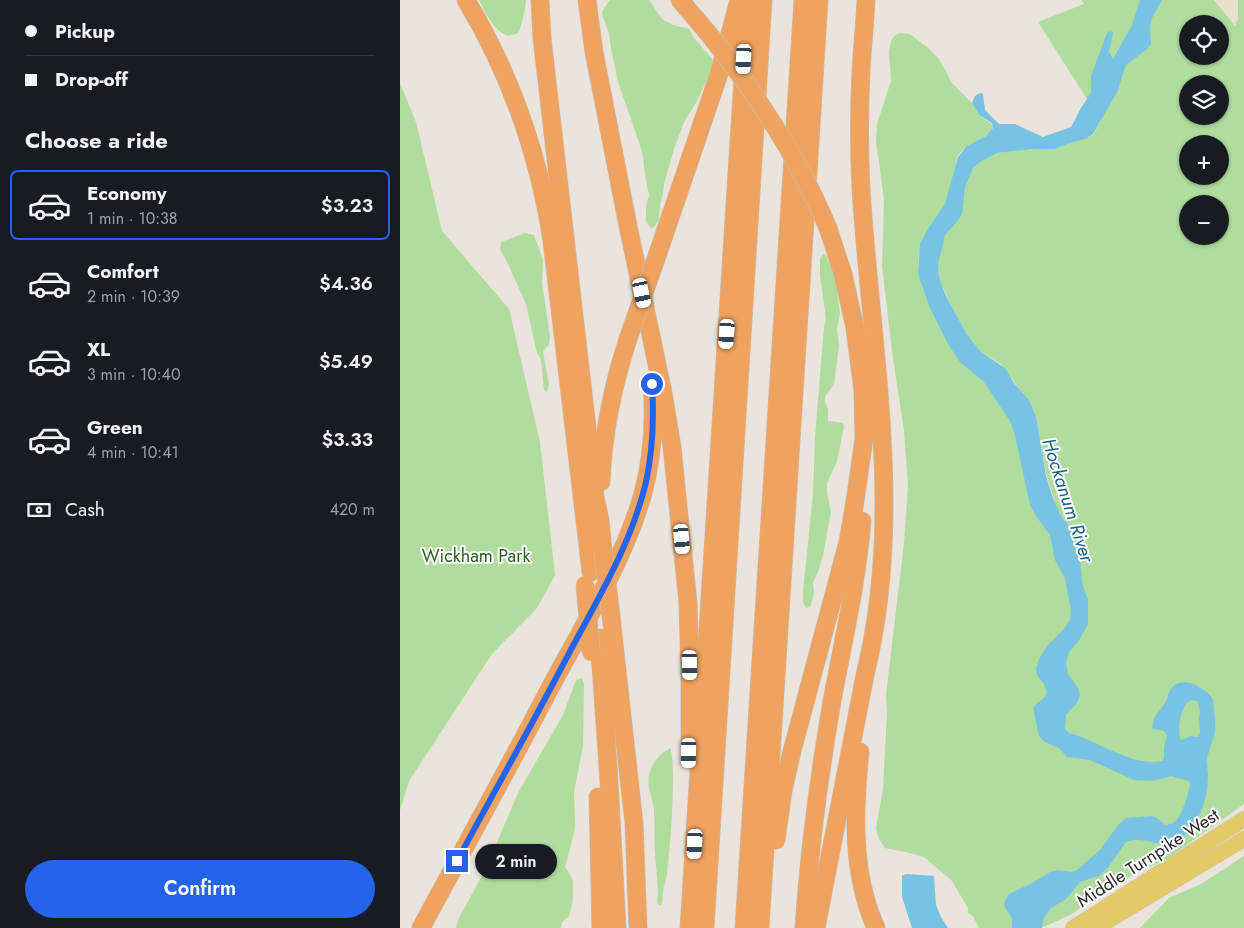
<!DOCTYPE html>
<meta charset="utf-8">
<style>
body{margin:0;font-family:Jost,sans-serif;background:#20242c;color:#f1f3f6;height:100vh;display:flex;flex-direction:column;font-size:19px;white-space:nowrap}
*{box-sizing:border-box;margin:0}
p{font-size:16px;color:#9ea1a6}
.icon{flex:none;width:28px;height:28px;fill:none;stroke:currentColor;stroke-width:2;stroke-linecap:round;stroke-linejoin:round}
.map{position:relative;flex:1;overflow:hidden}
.side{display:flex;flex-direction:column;background:#171b24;width:400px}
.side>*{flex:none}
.guide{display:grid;align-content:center;height:110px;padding:0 25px;background:#171b24}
.buttons{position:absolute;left:779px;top:15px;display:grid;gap:10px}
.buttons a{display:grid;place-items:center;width:50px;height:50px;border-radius:50%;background:#171b24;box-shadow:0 1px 4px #0004;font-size:25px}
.end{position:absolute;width:22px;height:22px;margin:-11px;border:6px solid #2563eb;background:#fff;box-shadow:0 0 0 2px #fff}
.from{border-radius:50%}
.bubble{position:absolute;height:35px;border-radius:18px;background:#171b24;box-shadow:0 1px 4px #0004;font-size:16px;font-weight:600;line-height:35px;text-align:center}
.car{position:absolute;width:15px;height:30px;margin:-15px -8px;border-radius:6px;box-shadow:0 0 4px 1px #0007;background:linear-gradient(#fff 24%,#345 0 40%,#fff 0 76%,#345 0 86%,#fff 0)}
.guide b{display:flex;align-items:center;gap:18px;height:48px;font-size:19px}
.guide b+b{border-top:1px solid #363941}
.guide i{width:12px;height:12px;background:#f1f3f6}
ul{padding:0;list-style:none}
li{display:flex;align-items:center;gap:15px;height:70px;margin:0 10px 8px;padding:0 15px;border:2px solid transparent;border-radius:8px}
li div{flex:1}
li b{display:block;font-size:19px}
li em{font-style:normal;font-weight:600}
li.active{border-color:#2563eb}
li>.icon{width:45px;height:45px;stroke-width:1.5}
h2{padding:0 25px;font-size:22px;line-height:60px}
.pay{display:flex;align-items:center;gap:12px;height:55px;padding:0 25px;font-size:19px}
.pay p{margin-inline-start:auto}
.action{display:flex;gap:10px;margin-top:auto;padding:10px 25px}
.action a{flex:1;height:58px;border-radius:30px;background:#2563eb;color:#fff;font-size:20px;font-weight:600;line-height:58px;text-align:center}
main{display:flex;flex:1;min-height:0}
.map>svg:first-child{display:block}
.education{fill:#eae1cc}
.green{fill:#b0dc9d;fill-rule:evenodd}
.water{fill:#78c3e3;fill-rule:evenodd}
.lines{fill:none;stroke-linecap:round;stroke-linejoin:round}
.primary-casing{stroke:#c3c3c3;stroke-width:16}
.highway-casing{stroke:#c3c3c3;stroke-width:19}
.primary{stroke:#e3ca67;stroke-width:15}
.highway{stroke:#efa361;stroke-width:18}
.highway-bridge-casing{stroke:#c3c3c3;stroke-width:19;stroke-linecap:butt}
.highway-bridge{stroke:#efa361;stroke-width:18}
.route{stroke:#2563eb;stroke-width:6}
.labels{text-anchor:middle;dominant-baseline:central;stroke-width:4;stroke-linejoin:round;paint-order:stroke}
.park-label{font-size:18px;fill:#2b5e20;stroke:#fff}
.street-label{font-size:18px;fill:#292929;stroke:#fff}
.water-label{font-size:19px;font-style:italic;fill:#19618c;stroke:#fff}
</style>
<main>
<section class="side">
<div class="guide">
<b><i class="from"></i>Pickup</b>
<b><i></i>Drop-off</b>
</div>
<h2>Choose a ride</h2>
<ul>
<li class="active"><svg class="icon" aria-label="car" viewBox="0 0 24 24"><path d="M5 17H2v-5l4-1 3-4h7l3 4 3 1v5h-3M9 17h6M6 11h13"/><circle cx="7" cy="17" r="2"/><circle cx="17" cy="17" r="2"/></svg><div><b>Economy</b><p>1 min · 10:38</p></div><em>$3.23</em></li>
<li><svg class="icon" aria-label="car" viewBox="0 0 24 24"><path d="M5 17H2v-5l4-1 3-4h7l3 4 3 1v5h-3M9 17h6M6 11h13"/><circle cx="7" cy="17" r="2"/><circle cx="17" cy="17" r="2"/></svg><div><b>Comfort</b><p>2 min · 10:39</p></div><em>$4.36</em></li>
<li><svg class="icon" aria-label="car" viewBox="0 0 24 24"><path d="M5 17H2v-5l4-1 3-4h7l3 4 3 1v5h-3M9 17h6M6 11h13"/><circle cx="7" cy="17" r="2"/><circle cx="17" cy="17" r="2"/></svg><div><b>XL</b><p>3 min · 10:40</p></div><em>$5.49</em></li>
<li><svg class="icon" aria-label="car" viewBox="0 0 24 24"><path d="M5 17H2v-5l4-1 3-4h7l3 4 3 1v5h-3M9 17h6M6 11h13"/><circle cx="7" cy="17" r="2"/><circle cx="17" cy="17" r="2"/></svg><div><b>Green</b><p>4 min · 10:41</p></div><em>$3.33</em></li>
</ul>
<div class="pay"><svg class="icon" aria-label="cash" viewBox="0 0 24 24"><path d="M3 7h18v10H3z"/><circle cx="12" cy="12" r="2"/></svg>Cash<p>420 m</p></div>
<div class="action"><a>Confirm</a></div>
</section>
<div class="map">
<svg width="844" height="928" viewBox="0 0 844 928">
<rect width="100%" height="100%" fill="#eae4dc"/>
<path class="education" d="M 814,0 L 844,0 L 844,38 Z"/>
<g class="green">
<path d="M 79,0 L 126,0 C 126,6 121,29 118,33 C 115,34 110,36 106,35 C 95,31 83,10 79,0 Z"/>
<path d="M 210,0 L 249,0 L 262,19 L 273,25 L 289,29 L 295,39 L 313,60 L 312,69 L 296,103 L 284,122 L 274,149 L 264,184 L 263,194 L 260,204 L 259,220 L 252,229 L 246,222 L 246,206 L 249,195 L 246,181 L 242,151 L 218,82 L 211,48 L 209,33 L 202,14 L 203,10 Z"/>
<path d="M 682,0 L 814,0 L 835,26 L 838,19 L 838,0 L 844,0 L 844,804 L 767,859 L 733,875 L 668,916 L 641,928 L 579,928 L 573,916 L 568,913 L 568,908 L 552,881 L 524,857 L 506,852 L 485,848 L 479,839 L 476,828 L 483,789 L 487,713 L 486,695 L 504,543 L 508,486 L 504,430 L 493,359 L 482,266 L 484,199 L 476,141 L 477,124 L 491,81 L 489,52 L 491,41 L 494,36 L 499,33 L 510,34 L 527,47 L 539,59 L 552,83 L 572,103 L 579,115 L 593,125 C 592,140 564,141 557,158 C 556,161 556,166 555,170 L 571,170 L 582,161 L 597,153 L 633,149 L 655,149 L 670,143 L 686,139 L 693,135 L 701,121 L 638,22 L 684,4 ZM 788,24 L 820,24 L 820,56 L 788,56 ZM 788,84 L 820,84 L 820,116 L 788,116 ZM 788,144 L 820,144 L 820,176 L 788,176 ZM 788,204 L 820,204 L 820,236 L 788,236 ZM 538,216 L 556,223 L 546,233 L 543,241 L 538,265 L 539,277 L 551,306 L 566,333 L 581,352 L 601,364 L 632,406 L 636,416 L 646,473 L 655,502 L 634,468 L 590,374 L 518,275 L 519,253 L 528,229 Z"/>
<path d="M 0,83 L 16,122 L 42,231 L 109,309 L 140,442 L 155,575 L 137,608 L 92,654 L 9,781 L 0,810 Z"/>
<path d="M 125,233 L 134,235 L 143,260 L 142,283 L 150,336 L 149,345 L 144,350 L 143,352 L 149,384 L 147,392 L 144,390 L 141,359 L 137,353 L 126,304 L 108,264 L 100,249 L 101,242 Z"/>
<path d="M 423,254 L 426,255 L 436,280 L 440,314 L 437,329 L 439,346 L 434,384 L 425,397 L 425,402 L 428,410 L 428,421 L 443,423 L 444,427 L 437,461 L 427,483 L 427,493 L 431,512 L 423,555 L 418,572 L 413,582 L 414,594 L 410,607 L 406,608 L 403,602 L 403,592 L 413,494 L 415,437 L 424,327 L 426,320 L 425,311 L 420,275 L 420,259 Z"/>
<path d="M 182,678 L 184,684 L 183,746 L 174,792 L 175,827 L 173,837 L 165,867 L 173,880 L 173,900 L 169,916 L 162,922 L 161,928 L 56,928 L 59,918 L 85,870 L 118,793 L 163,715 L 176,680 Z"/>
<path d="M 270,748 C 277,762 270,853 267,873 C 267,879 263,885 263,892 C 262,898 264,902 260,906 L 257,903 C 259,886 256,870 255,853 C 254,838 255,824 254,810 C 253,796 245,787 250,771 C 253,762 261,753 270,748 Z"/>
<path d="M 844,856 L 844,928 L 740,928 L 769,898 L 801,884 Z"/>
</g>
<g class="water">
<path d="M 740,0 L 762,0 L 752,18 L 750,27 L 751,44 L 747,49 L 726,65 L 717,92 L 693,134 L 686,139 L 670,143 L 655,149 L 633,149 L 597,153 L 582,161 L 573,168 L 565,187 L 562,214 L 556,223 L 545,235 L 538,265 L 539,277 L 546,296 L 566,333 L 581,352 L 605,368 L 614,383 L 629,400 L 636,416 L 646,476 L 654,501 L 661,516 L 673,531 L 673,545 L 680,556 L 682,583 L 688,600 L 688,624 L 678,642 L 669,652 L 666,663 L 668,674 L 678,688 L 680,695 L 677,703 L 666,715 L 665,729 L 669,733 C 697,740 734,768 762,761 L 764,758 L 764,747 L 767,736 L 764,731 L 753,729 C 750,717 763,709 767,699 C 768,697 768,694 769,692 C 776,678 792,681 802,689 C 806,691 811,695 813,700 C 814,703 813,707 814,711 C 818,735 812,737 807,759 C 806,764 808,769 808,774 C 808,798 800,827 778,840 C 761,850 744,835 726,842 L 707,869 L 699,876 L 680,882 L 666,899 L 651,908 L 643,919 L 642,928 L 612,928 L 612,918 C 606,907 600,908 609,894 L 634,882 L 650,872 L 658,870 L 672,872 L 677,870 L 700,850 L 718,825 L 726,818 L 752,816 L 757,818 L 765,825 C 769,824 773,824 776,821 C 781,817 790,790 790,783 L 788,781 L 771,776 L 752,781 L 734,780 L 690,760 L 667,757 L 659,748 L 645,742 L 639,736 L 633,708 C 637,701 645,701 647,692 L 644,684 L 637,675 L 636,669 L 639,659 L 647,646 L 664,629 L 670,620 L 671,611 L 665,578 L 655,560 L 650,535 L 636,516 L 630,505 L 615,435 L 610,421 L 584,382 L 560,362 L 548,344 L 530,308 L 518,274 L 520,244 L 528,229 L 545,204 L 558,157 L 567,146 L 586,136 L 593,128 L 592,123 L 579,115 L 572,103 L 575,96 L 580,93 L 583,94 L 585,110 L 599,124 L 615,124 L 643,137 L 671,127 L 681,108 L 691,93 L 691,76 L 707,33 L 710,31 L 713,33 L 709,52 L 713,59 L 732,25 ZM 791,700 L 797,701 L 800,711 L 799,719 L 800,733 L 798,737 L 791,736 L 781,740 C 777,729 780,706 791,700 Z"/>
<path d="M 506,874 L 534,876 L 536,905 L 541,917 L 548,928 L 512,928 L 502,897 L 502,876 Z"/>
</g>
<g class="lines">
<defs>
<g id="primary">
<path d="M 673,928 L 844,819"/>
<path d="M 696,928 L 844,839"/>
</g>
<g id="highway">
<path d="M 66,0 C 110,73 139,156 152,241 L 191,572"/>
<path d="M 140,0 L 142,38 L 195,497 L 200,520 L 203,550"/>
<path d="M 187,0 L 194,52 L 228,226 L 263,393 L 272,447 L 288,603 L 290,676 L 290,746"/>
<path d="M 280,0 L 308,33"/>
<path d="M 258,253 L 320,71 L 339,0"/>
<path d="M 201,482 C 203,433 213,385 228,339"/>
<path d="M 211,616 L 234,823 L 238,928"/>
<path d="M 199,638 L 209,781 L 217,928"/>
<path d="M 460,752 C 454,811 451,872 476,928"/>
<path d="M 198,797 L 201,928"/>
<path d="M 376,840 L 383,791 L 392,751 L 448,542 L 455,501 L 464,439 L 463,391 L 455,328 L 443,274 L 428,228"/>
<path d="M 21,928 C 64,848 108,769 150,688 C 182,628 223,562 242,497 C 252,461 255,422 252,385"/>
<path d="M 289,928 L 348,0"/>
<path d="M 305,928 L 363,0"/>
<path d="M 344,928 L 403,0"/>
<path d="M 360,928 L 419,0"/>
<path d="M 404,928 C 409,852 419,777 432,701 C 443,642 457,582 462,521"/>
<path d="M 416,928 L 465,675 C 505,515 471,350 461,189 C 459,150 459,111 461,72 C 462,48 465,24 466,0"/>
</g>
</defs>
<use href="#primary" class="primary-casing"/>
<use href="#highway" class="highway-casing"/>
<use href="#primary" class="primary"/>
<use href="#highway" class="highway"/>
<defs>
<g id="highway-bridge">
<path d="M 308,33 C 356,93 398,156 428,228"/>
<path d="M 228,339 L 258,253"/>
<path d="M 203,550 L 211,616"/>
<path d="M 185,585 L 191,652"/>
</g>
</defs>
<use href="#highway-bridge" class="highway-bridge-casing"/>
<use href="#highway-bridge" class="highway-bridge"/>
</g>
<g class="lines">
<path class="route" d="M 57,861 C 93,794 130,728 165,661 C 195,603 231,546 246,482 C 253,450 254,416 252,384"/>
</g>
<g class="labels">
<g class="park-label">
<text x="76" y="556">Wickham Park</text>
</g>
<g class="street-label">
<text transform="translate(748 858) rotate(-33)">Middle Turnpike West</text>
</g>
<g class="water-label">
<text transform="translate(668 500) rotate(72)">Hockanum River</text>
</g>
</g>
</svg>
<div class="buttons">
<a><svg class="icon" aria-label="locate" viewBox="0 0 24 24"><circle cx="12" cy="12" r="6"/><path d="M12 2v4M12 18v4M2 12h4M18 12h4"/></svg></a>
<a><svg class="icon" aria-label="layers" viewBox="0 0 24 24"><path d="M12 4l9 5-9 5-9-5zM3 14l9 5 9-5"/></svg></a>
<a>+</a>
<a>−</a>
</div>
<i class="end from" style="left:252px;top:384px"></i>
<i class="end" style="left:57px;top:861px"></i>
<div class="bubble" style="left:75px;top:844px;width:82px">2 min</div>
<i class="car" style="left:344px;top:59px;rotate:183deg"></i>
<i class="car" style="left:242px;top:293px;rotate:168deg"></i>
<i class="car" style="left:327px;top:334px;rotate:184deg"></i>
<i class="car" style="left:282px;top:539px;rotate:175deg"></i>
<i class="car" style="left:290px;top:665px;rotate:179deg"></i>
<i class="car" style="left:289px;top:753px;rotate:181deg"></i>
<i class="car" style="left:295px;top:844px;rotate:183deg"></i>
</div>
</main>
